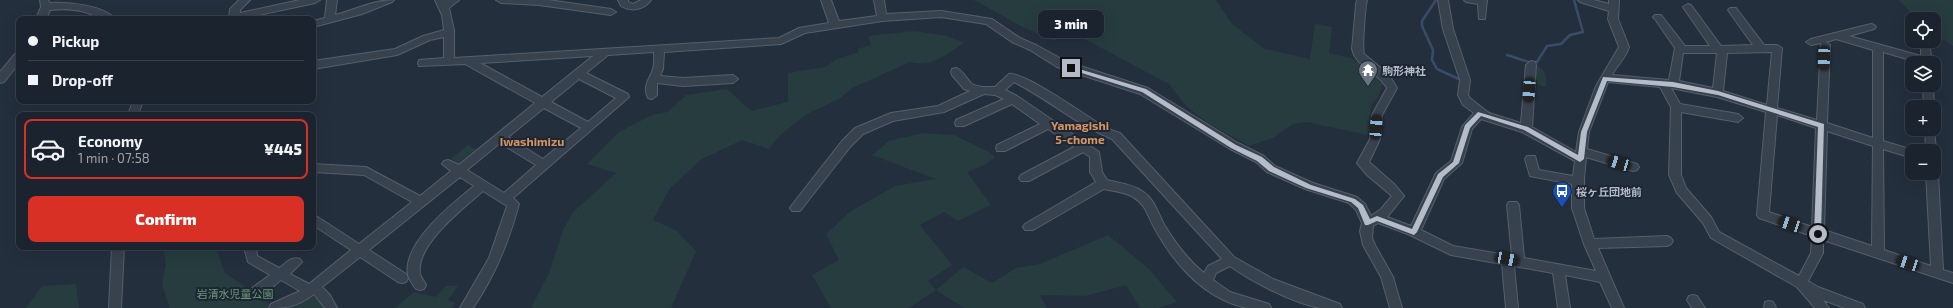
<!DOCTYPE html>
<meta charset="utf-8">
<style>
body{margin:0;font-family:"Exo 2","Noto Sans JP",sans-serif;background:#242b36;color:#f1f3f6;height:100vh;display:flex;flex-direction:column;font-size:15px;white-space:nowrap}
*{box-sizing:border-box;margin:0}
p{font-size:13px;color:#a0a4aa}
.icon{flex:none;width:22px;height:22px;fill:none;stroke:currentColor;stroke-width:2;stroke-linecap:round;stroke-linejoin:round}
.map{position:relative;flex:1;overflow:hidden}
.details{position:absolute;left:16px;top:112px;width:300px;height:138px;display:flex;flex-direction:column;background:#1b232e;border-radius:8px;box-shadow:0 4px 16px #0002,0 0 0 1px #39404a}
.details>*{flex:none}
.hud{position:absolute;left:16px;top:16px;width:300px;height:88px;border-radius:8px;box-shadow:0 4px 16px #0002,0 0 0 1px #39404a;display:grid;align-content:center;height:88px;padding:0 12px;background:#1b232e}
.fabs{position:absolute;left:1905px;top:12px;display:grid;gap:8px}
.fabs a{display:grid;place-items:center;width:36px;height:36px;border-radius:8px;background:#1b232e;box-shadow:0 4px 16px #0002,0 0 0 1px #39404a;font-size:20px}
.end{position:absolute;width:18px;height:18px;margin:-9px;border:5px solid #b4bcc9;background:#111;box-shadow:0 0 0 2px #111}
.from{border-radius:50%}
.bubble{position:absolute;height:28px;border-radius:8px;background:#1b232e;box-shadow:0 4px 16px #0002,0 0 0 1px #39404a;font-size:13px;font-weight:800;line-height:28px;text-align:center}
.car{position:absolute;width:12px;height:24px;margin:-12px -6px;border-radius:5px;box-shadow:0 0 3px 1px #0007;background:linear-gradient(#222 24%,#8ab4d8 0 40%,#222 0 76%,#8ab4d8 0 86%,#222 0)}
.hud b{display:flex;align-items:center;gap:14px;height:38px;font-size:15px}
.hud b+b{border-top:1px solid #39404a}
.hud i{width:10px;height:10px;background:#f1f3f6}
ul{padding:7px 0 0;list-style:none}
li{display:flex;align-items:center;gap:12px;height:60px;margin:0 8px 6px;padding:0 4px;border:2px solid transparent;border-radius:8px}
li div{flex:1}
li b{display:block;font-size:15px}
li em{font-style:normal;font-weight:800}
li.current{border-color:#d93025}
li>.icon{width:36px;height:36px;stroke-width:1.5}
.primary-button{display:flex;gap:8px;margin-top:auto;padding:8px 12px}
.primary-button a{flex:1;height:46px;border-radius:8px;background:#d93025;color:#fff;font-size:16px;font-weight:800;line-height:46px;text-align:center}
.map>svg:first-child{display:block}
.green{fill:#263c3f}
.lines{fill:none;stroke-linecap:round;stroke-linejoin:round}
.stream{stroke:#394c67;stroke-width:2.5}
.minor-casing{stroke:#565f6c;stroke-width:2}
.minor{fill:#38414e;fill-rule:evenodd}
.route{fill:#b4bcc9}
.labels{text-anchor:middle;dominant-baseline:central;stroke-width:4;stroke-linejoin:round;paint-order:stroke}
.poi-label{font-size:11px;font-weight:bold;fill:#b4bcc9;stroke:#1d2633;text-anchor:start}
.park-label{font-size:11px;fill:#6b9a76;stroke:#1d2633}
.neighbourhood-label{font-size:12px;font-weight:bold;fill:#d59563;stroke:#1d2633}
</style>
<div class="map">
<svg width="1953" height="308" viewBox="0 0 1953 308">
<rect width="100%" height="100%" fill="#242f3e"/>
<g class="green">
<path d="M 974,0 L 1216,0 L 1232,24 L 1265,49 L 1310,59 L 1315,24 L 1332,27 L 1329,53 L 1351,58 L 1383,83 L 1378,97 L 1371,105 L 1368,135 L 1307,122 L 1293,124 L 1273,138 L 1249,146 L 1205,121 L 1185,105 L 1169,84 L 1064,28 L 1055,41 L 1023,27 Z"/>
<path d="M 1899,0 L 1953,0 L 1953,46 L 1934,34 L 1934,19 L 1917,19 Z"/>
<path d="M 914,31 L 947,36 L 964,43 C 947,53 932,69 910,62 L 852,88 L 839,99 L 807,114 L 779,136 L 769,149 L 742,140 L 702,159 L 670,188 L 653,220 L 677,231 L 696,251 L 671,308 L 531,308 L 549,273 L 563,230 L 572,213 L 616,173 L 587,164 L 619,132 L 652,115 L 668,112 L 686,95 L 727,89 L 751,111 L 788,102 L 788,73 L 825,67 L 837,59 L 859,52 L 857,49 L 871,45 L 868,36 Z"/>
<path d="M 1537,65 C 1546,71 1547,77 1546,87 L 1536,84 Z"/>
<path d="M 923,133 L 954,135 L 989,152 L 995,157 L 985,165 L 967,172 L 991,205 L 958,221 L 944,212 L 920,225 L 952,265 L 928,281 L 936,290 L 963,267 L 992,283 L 1016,268 L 1040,264 L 1108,235 L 1149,269 L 1177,302 L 1158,308 L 1140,308 L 1126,285 L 1085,296 L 1040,295 L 1047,308 L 964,308 L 936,290 L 909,308 L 831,308 L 812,275 L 839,260 L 826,234 L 851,211 L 895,186 L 936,179 L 872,155 L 889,141 Z"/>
<path d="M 468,145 L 477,150 L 460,164 L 457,165 L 449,160 Z"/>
<path d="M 170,247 L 216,247 L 225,273 L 271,305 L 270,308 L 170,308 L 162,285 L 166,265 L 163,248 Z"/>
<path d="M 76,284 L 79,308 L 26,308 L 42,286 Z"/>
<path d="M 446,286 L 458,286 L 448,300 L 455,303 L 452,308 L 395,308 L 414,292 L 436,297 Z"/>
<path d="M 315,295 L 326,308 L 282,308 Z"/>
</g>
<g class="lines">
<g class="stream">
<path d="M 1436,0 L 1422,21 L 1422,26 L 1433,50 L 1432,60 L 1437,69 L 1461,80"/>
<path d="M 1507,55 L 1532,63 L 1537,62 L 1547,46 L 1561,44 L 1570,35 L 1583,32 L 1574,0"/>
</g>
<defs>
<g id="minor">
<path d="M 40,0 L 48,0 L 50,3 C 66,2 104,5 115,19 C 99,19 96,15 81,11 C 71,9 60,9 50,10 L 46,19 L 36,19 L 41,7 Z"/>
<path d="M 239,0 L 250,0 L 240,10 L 240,13 L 300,0 L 320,0 L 315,3 L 240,19 L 229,19 L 230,9 Z"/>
<path d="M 327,0 L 337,0 L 335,15 C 355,10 373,0 394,0 L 392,2 L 362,14 L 313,27 L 313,21 L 325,18 Z"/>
<path d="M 435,0 L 459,0 L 449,8 L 454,30 L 454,58 L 779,38 L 799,28 L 829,23 L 821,0 L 831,0 L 839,21 L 877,16 L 874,0 L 884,0 L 886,14 L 941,11 L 992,19 L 1020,38 L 1038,46 L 1065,61 L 1148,88 L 1238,143 L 1264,156 L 1275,166 L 1313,183 L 1357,197 L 1365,204 L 1371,216 L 1381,209 L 1392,196 L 1367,175 L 1357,163 L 1370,139 L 1372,115 L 1387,88 L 1381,80 L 1359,62 L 1354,55 L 1352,49 L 1356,5 L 1357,0 L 1367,0 C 1365,7 1362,48 1364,54 L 1389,75 L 1397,88 L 1382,115 L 1380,139 L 1369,162 L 1394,184 L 1404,196 L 1387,217 L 1411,226 L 1436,173 L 1451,161 L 1462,127 L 1474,113 L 1463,105 L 1458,95 L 1460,80 L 1443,29 L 1438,0 L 1448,0 L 1453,29 L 1470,80 L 1468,95 L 1471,99 L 1489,113 L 1521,123 L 1526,65 L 1531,61 L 1535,62 L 1536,65 L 1532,127 L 1576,152 L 1579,132 L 1596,86 L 1619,47 L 1608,19 L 1609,11 L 1580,2 L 1578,0 L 1594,0 L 1609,4 L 1609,0 L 1619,0 L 1618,19 L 1629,47 C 1626,58 1617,65 1612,75 L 1669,80 L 1675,48 L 1655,19 L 1653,17 L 1655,15 L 1661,15 L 1685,46 L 1710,46 L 1683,7 L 1688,4 L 1691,5 L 1721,46 L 1753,45 L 1728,10 L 1730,8 L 1736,8 L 1764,45 L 1777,45 L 1782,48 L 1777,108 L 1817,120 L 1821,43 L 1811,45 L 1806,42 L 1811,39 L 1871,24 L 1874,25 L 1876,27 L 1874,29 L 1849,36 L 1921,56 L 1921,41 L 1929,41 L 1932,63 L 1921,63 L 1883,52 L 1883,141 L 1916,151 L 1912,151 L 1912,158 L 1883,149 L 1884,250 L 1931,266 L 1926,173 L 1934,173 L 1934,169 L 1936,170 L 1938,173 L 1943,270 L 1953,273 L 1953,283 L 1823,240 L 1823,253 L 1808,281 L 1818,287 L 1863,304 L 1865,308 L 1845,308 L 1823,300 L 1829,308 L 1815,308 L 1797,287 L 1711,238 L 1703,223 L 1677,193 L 1669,175 L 1671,107 L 1660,87 L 1608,82 L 1589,132 L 1587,149 L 1637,164 L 1639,167 L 1637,170 L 1633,171 L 1586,157 L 1584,179 L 1584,208 L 1594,239 L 1667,236 L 1671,238 L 1673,241 L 1671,244 L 1667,246 L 1598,248 L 1624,308 L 1612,308 L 1600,282 L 1565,275 L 1570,308 L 1558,308 L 1553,273 L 1514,266 L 1518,308 L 1506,308 L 1502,264 L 1451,255 L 1410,235 L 1378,223 L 1373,226 L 1372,238 L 1375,245 L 1393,277 L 1402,308 L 1390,308 L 1381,277 L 1363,245 L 1360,231 L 1362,223 L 1356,210 L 1349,203 L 1305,189 L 1267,172 L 1256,162 L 1230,149 L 1140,94 L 1057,67 L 1030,50 L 1012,42 L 986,24 L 941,17 L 882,21 L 805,33 L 781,44 L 664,52 L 663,69 L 660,76 L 683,78 L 733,75 L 738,79 L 733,83 L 683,86 L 657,83 L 657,95 L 652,99 L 648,98 C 642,86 650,79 653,69 C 655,64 654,58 654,52 L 608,55 L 586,73 L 628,94 L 629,97 L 513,198 L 519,204 C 509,241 495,276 473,308 L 460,308 L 489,258 L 507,206 L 483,191 C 464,208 415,245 420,274 C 421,278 425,282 426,285 L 424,289 L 420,290 L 416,289 C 413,285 409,279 408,275 C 402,243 453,203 474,186 L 460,177 L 369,250 L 406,274 L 408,278 L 406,282 L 402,283 L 398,282 L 360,257 L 322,287 L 330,295 L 337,308 L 325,308 L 314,294 C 298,306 288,308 269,308 L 271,304 L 300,291 L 281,280 C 273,286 262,299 252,296 L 250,292 L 252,288 L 270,275 L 248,262 L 244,247 L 256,247 L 257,256 L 279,268 C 286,263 292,256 300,259 L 302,262 L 290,274 L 309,284 L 351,250 L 313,225 L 313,214 L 359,244 L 412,202 L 364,175 L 314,172 L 313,164 L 366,167 L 420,196 L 451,171 L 442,164 L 444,161 L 448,160 L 459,165 L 535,103 L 465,64 L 419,66 L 418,63 L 419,60 L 444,58 L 444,37 L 430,40 L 397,55 L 313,69 L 313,61 L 395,49 L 423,36 L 444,30 L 442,15 ZM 1836,39 L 1873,50 L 1873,138 L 1827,123 L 1830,45 L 1826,42 ZM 1772,52 L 1767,105 L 1723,91 L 1727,53 ZM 1683,53 L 1717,53 L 1713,88 L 1679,81 ZM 593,56 L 542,97 L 480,63 ZM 579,79 L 616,98 L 588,122 L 551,102 ZM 1671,88 L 1717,97 L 1766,112 L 1757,215 L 1759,218 L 1812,236 L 1811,253 L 1799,276 L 1719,232 L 1711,217 L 1686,188 L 1681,175 L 1681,112 L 1738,122 L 1743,118 L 1738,114 L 1680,104 ZM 544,108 L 581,128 L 543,159 L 508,137 ZM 1777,115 L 1816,128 L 1812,227 L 1769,212 ZM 1481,119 L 1522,132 L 1575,161 L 1573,176 L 1539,170 L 1535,156 L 1527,156 L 1525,159 L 1530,176 L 1572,184 L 1572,208 L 1584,244 L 1596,271 L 1524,258 L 1519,205 L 1517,202 L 1509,202 L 1507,205 L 1512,256 L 1453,246 L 1421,230 L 1444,179 L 1462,163 L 1472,129 ZM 1827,131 L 1873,146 L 1872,246 L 1824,230 ZM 500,143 L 536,165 L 504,193 L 467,170 Z"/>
<path d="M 496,0 L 548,0 L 611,9 L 616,12 L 611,15 L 539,5 L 501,3 Z"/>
<path d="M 618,0 L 628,0 L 628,2 L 633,4 L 641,0 L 651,0 C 644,10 631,12 621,6 Z"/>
<path d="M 1464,0 L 1487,0 L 1485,19 L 1479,19 L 1478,4 L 1466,2 Z"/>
<path d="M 19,52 L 19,63 L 4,82 L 0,83 L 0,72 L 15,54 Z"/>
<path d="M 956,68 C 964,71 966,79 972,84 C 979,88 987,87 995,87 L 1009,74 C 1023,71 1088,117 1103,126 C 1108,129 1114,131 1120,133 L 1234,257 L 1273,279 L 1340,304 L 1342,308 C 1335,308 1327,308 1320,308 C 1293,303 1252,282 1230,266 L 1216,273 L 1213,280 L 1230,292 L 1269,304 L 1271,308 C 1263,308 1254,308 1247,308 C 1205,299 1175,265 1155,229 C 1148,217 1146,204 1133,197 C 1125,192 1114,191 1104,189 L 1033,230 L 1025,230 L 1023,227 L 1025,224 L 1096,182 L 1090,172 L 1090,157 L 1083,152 L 1029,181 L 1021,181 L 1019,178 L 1021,175 L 1074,147 L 1048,129 L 1005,151 L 997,151 L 996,148 L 997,145 L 1040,124 L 1012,104 L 964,126 L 956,126 L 955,123 L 956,120 L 1004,99 L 995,95 L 984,94 L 944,112 L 893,121 L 863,134 L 850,147 L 800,211 L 792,211 L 790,208 L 792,205 L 842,141 L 855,128 L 891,113 L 938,106 L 970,91 L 964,89 L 952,75 L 951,72 L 952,69 ZM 1014,82 C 1048,99 1077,125 1112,139 L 1222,259 L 1208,266 L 1204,273 C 1188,260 1176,244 1165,226 C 1158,214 1155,199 1142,191 C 1132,184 1118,183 1107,180 L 1102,172 L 1099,152 L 1017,96 L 1005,90 Z"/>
<path d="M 1923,85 L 1933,85 L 1934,107 L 1934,108 L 1924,107 Z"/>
<path d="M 133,101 L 143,101 L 138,115 L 128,115 Z"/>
<path d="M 1934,127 L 1936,151 L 1934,154 L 1934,151 L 1926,151 L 1925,129 L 1934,129 Z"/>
<path d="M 112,247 L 124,247 L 121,308 L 109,308 Z"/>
<path d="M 1693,295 L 1697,296 L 1705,308 L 1692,308 L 1687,300 L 1689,296 Z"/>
<path d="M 1769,301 L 1773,302 L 1776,308 L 1764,308 L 1765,302 Z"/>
</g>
</defs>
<use href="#minor" class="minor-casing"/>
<use href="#minor" class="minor"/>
</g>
<path class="route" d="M 1069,66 L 1146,89 L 1236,145 L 1262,157 L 1274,167 L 1311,185 L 1355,199 L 1363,205 L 1370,219 L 1377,216 L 1412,229 L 1438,174 L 1453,162 L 1465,125 L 1478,112 L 1528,127 L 1578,155 L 1581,132 L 1603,77 L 1673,82 L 1718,91 L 1824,124 L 1821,234 L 1818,236 L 1814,234 L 1818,127 L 1718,95 L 1673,87 L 1607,81 L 1587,132 L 1584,159 L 1580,162 L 1524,130 L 1481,116 L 1470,128 L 1459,163 L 1443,177 L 1417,232 L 1414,235 L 1377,221 L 1368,225 L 1365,225 L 1358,208 L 1351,202 L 1306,188 L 1269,171 L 1257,161 L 1231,148 L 1142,92 L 1069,69 Z"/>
<defs>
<symbol id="temple-pin" viewBox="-11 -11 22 30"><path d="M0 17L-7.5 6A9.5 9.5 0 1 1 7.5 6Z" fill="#6b7280" stroke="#1d2633"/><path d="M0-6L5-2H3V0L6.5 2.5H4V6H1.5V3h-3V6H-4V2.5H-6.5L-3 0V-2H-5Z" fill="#fff"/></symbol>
<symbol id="bus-pin" viewBox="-11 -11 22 30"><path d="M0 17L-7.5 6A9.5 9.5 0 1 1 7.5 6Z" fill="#1a4fb4" stroke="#1d2633"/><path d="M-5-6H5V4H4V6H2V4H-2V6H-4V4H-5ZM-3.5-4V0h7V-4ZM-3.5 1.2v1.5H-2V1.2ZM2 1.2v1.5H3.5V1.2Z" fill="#fff"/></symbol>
</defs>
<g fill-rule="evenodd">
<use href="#temple-pin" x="1357" y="59" width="22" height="30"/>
<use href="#bus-pin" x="1551" y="180" width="22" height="30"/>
</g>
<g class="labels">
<g class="poi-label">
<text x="1382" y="70">駒形神社</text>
<text x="1576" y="191">桜ヶ丘団地前</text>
</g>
<g class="park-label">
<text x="235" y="293">岩清水児童公園</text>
</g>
<g class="neighbourhood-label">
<text x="1080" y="125">Yamagishi<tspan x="1080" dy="14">5-chome</tspan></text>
<text x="532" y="141">Iwashimizu</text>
</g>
</g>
</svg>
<div class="fabs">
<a><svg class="icon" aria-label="locate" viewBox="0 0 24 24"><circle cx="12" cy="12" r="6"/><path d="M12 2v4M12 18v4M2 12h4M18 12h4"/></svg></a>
<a><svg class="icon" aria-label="layers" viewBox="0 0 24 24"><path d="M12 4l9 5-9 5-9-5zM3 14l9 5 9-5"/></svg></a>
<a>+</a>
<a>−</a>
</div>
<i class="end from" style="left:1818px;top:234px"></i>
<i class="end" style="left:1071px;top:68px"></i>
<div class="bubble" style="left:1038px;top:10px;width:66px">3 min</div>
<i class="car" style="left:1824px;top:58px;rotate:182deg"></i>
<i class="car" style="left:1529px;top:90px;rotate:184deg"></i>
<i class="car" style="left:1376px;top:127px;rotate:4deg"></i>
<i class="car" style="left:1619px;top:163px;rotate:287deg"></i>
<i class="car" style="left:1790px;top:224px;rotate:289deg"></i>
<i class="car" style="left:1507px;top:259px;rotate:101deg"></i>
<i class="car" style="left:1908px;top:263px;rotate:288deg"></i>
<div class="hud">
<b><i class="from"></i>Pickup</b>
<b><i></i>Drop-off</b>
</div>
<section class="details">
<ul>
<li class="current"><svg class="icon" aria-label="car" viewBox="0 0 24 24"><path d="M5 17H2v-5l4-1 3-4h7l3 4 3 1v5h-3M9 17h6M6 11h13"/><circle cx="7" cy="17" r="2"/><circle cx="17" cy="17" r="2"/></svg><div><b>Economy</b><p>1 min · 07:58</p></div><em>¥445</em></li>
</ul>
<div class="primary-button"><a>Confirm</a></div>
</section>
</div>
